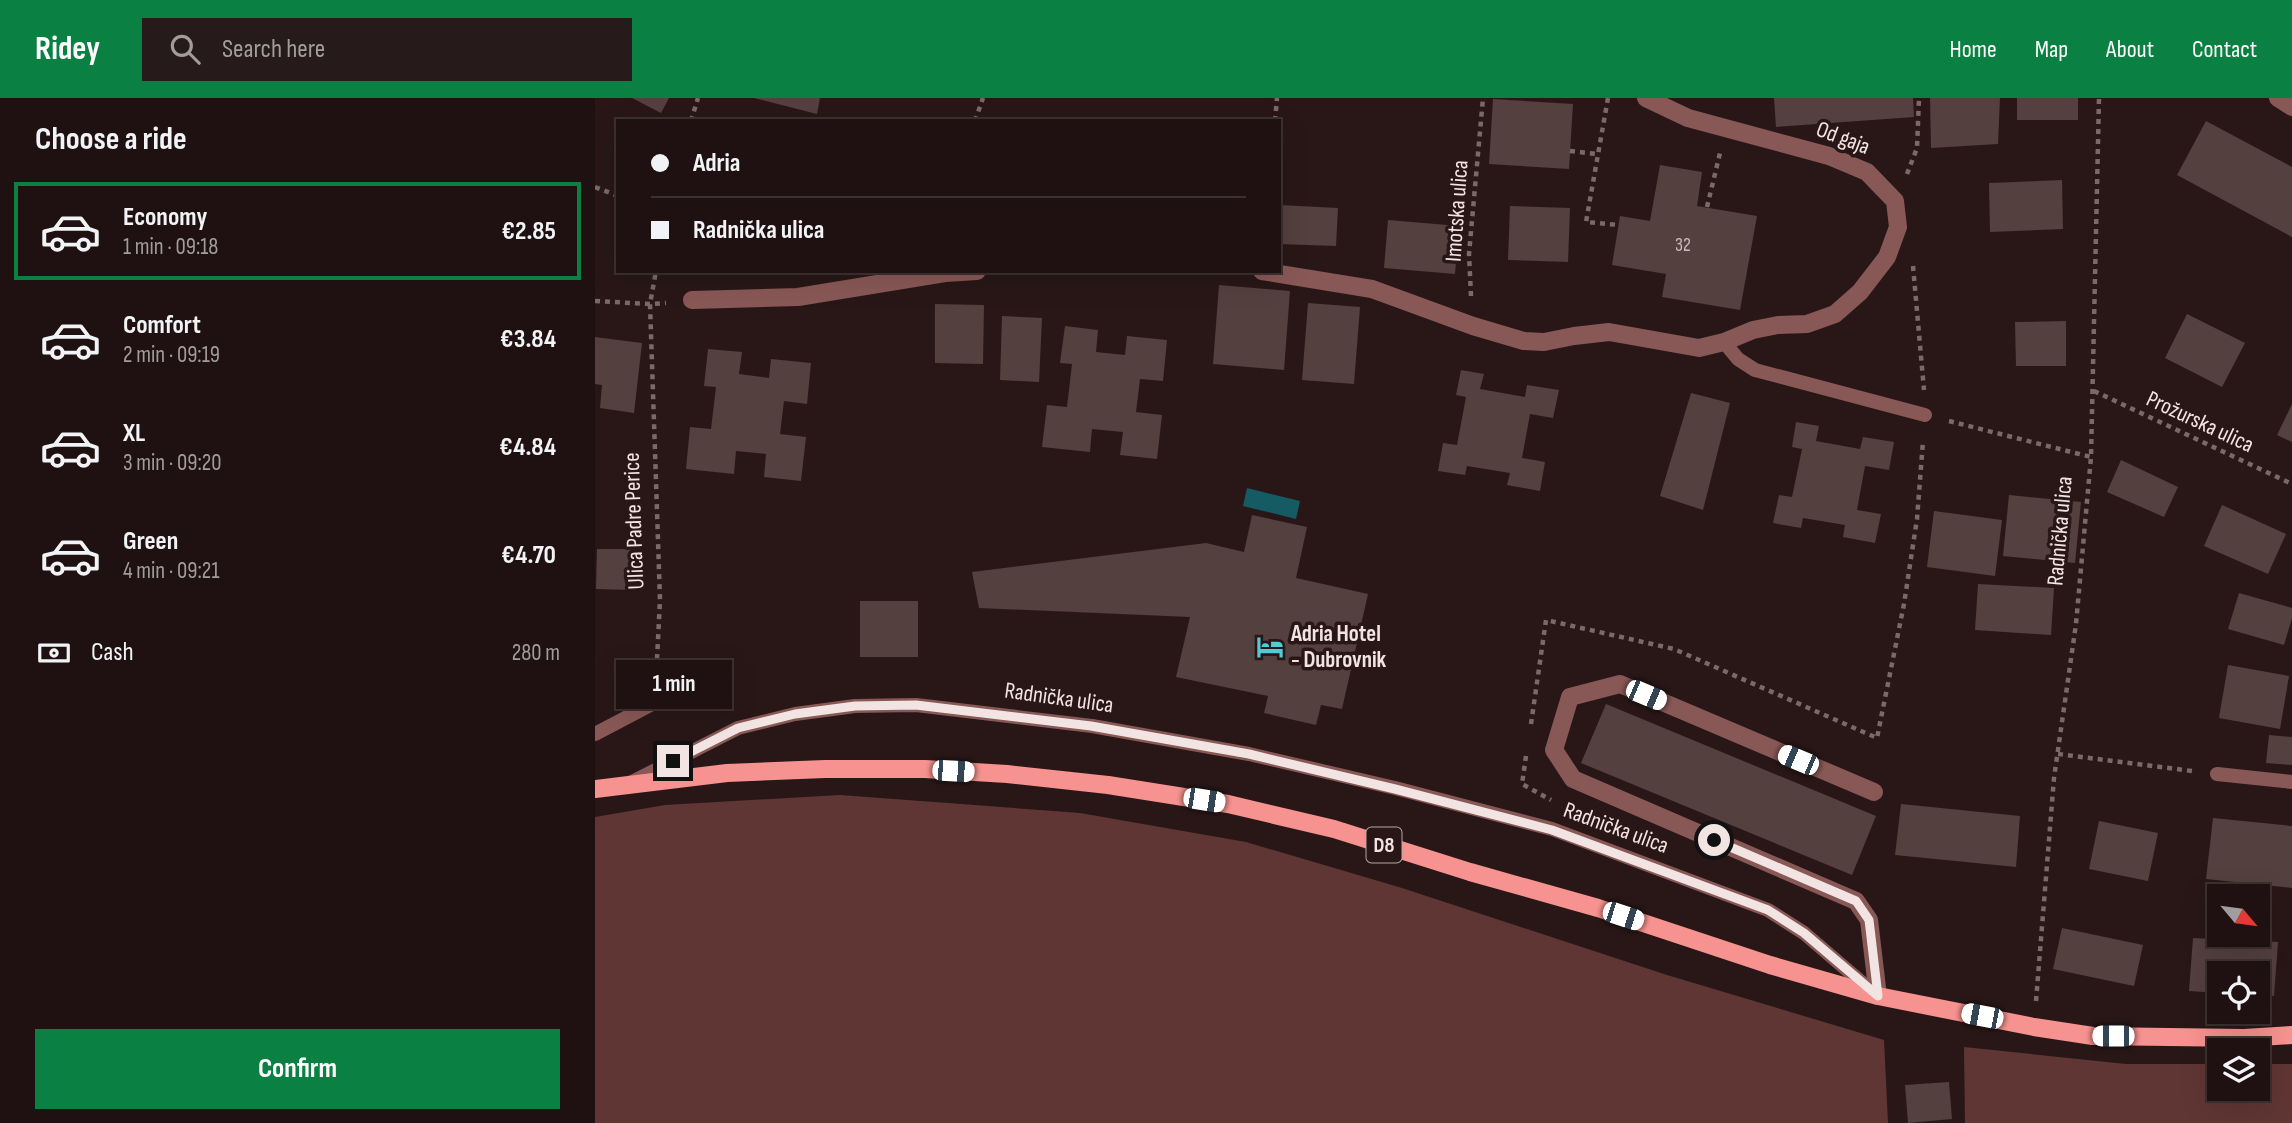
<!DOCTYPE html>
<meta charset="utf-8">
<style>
body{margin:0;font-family:"Sofia Sans Condensed",sans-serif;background:#271a1a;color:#f1f3f6;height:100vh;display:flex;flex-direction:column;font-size:26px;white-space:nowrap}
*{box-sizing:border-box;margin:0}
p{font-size:23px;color:#a19d9f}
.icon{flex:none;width:38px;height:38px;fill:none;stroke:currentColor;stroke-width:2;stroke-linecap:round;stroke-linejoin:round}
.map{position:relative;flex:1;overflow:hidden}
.details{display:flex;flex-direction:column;background:#1f1111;width:595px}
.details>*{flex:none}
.top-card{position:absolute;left:21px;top:21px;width:665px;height:154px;border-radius:0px;box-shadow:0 7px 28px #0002,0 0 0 2px #3c3131;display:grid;align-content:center;height:154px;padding:0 35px;background:#1f1111}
.needle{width:46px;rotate:119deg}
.controls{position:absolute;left:1612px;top:786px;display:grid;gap:14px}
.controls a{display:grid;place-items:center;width:63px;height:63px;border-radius:0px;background:#1f1111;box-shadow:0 7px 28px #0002,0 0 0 2px #3c3131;font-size:35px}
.end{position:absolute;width:32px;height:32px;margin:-16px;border:9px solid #f1e4e3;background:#111;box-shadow:0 0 0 4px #111}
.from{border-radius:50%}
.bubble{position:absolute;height:49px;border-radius:0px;background:#1f1111;box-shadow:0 7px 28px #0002,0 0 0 2px #3c3131;font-size:23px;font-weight:700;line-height:49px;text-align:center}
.car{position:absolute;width:21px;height:42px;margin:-21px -10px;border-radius:9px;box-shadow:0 0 5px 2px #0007;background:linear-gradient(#fff 24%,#345 0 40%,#fff 0 76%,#345 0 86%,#fff 0)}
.top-card b{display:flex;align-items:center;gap:24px;height:66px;font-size:26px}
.top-card b+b{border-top:2px solid #3c3131}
.top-card i{width:18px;height:18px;background:#f1f3f6}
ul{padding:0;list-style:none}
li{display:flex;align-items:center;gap:21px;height:98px;margin:0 14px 10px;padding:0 21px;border:4px solid transparent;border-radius:0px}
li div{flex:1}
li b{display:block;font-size:26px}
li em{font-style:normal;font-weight:700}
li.current{border-color:#0b8043}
li>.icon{width:63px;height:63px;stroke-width:1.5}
h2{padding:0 35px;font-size:32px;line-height:84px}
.pay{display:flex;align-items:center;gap:18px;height:77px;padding:0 35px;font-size:26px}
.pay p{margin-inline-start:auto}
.primary-button{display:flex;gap:14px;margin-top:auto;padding:14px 35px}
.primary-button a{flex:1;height:80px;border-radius:0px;background:#0b8043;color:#fff;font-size:28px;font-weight:700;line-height:80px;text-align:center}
header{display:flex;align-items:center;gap:42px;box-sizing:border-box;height:98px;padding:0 35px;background:#0b8043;color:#fff}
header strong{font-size:33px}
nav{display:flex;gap:38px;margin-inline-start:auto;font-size:24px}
.search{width:490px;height:63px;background:#271a1a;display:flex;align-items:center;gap:18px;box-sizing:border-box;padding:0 24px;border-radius:0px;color:#a19d9f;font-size:26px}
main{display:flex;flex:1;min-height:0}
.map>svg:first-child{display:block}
.green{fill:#603634}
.water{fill:#155b63}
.building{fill:#54403e}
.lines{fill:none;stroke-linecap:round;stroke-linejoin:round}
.path{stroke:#796968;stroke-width:4.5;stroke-dasharray:5 5;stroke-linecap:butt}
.service{stroke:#885856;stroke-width:14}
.minor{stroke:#885856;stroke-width:18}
.primary{stroke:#f6928f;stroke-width:18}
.route{stroke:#f1e4e3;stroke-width:9}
.labels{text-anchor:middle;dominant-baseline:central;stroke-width:7;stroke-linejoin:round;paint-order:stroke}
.number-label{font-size:19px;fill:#cabbba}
.shield{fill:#291717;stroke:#b5a6a6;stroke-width:2}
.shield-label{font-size:21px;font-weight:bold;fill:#f1e4e3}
.street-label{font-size:23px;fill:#f1e4e3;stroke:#291717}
.poi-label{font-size:23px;font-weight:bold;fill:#f1e4e3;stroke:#291717;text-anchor:start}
</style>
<header>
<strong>Ridey</strong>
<div class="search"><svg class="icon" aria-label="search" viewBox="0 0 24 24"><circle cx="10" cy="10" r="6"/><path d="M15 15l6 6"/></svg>Search here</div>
<nav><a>Home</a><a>Map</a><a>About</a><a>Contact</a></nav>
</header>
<main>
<section class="details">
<h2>Choose a ride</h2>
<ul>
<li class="current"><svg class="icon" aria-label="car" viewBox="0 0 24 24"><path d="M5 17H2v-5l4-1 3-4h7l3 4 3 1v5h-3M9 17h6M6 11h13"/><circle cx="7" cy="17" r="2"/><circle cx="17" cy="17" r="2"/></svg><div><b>Economy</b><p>1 min · 09:18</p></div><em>€2.85</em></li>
<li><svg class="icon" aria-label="car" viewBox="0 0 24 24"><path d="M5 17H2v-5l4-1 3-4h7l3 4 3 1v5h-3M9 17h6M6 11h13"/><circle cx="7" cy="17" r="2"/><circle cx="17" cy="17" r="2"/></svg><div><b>Comfort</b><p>2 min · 09:19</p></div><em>€3.84</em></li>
<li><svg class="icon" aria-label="car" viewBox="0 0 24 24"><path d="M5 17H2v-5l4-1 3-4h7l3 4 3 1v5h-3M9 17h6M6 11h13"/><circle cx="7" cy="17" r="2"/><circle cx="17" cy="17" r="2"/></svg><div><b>XL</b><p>3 min · 09:20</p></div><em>€4.84</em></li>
<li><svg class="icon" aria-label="car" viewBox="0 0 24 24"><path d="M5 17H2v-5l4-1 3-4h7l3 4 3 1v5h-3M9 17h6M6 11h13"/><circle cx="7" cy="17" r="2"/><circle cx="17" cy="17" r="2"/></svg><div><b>Green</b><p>4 min · 09:21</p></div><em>€4.70</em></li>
</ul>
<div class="pay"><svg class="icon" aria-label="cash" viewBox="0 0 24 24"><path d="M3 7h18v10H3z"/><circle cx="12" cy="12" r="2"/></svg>Cash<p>280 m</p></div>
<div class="primary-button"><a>Confirm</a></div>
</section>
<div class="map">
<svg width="1697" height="1025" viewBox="0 0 1697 1025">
<rect width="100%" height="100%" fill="#291717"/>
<g class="green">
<path d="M 245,697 L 485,715 L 651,744 L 807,790 L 1072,877 L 1289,942 L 1293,1025 L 0,1025 L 0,719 L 70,707 Z"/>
<path d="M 1369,949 L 1531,966 L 1624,966 L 1624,990 L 1662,990 L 1663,966 L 1697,966 L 1697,1025 L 1370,1025 Z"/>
</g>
<path class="water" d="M 652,390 L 705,403 L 701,421 L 648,408 Z"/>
<g class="building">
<path d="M 37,0 L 74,0 L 66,15 Z"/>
<path d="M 159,0 L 225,0 L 222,16 Z"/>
<path d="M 1179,0 L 1318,0 L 1319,19 L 1181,29 Z"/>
<path d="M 1335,0 L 1405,0 L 1403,46 L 1336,50 Z"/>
<rect x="1422" y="0" width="61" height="22"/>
<path d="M 898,1 L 978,6 L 974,71 L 894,66 Z"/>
<path d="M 1611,23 L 1697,69 L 1697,139 L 1582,77 Z"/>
<path d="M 1065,67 L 1107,74 L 1102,108 L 1162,118 L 1145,212 L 1067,199 L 1071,176 L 1017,167 L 1025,118 L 1055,123 Z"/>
<path d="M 1467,82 L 1468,131 L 1395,134 L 1394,85 Z"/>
<path d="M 684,107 L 743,110 L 741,148 L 684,146 Z"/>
<path d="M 915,108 L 975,110 L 973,164 L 913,162 Z"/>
<path d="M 793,122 L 864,128 L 860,176 L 789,170 Z"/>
<path d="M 624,187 L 695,193 L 689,272 L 618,266 Z"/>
<path d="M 713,205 L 765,209 L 759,286 L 707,282 Z"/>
<path d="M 340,206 L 389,207 L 388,266 L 340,265 Z"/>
<path d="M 1592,216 L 1650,245 L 1627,289 L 1570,260 Z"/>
<path d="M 407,218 L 447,220 L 444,284 L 405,282 Z"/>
<path d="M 1471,223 L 1471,268 L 1421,268 L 1420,224 Z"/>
<path d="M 470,228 L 503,232 L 501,254 L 530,257 L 532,238 L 572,242 L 568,283 L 545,281 L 541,314 L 567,317 L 562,361 L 525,357 L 528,334 L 497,331 L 495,354 L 447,349 L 452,307 L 472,309 L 477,266 L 465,265 Z"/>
<path d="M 0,239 L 47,245 L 39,315 L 5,310 L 7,287 L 0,286 Z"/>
<path d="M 113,251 L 147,254 L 144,276 L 174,280 L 176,261 L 216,265 L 212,306 L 189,303 L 185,336 L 211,339 L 206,383 L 169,379 L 171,356 L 141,353 L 139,376 L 91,371 L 95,329 L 116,331 L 121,289 L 109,288 Z"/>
<path d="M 866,272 L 889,276 L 885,291 L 930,299 L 932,287 L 964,292 L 958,320 L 935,316 L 927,360 L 950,364 L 945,393 L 912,387 L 915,375 L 872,368 L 870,377 L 843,373 L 848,345 L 862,347 L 871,299 L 861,297 Z"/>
<path d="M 1096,295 L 1135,305 L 1108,412 L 1065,398 Z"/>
<path d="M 1697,306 L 1697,344 L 1682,337 Z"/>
<path d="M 1201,324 L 1224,328 L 1221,343 L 1265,351 L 1268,339 L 1299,344 L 1294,372 L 1270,368 L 1262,412 L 1286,416 L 1280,445 L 1248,439 L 1250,427 L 1208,420 L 1206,430 L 1178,425 L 1184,397 L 1197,399 L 1207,351 L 1197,349 Z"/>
<path d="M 1526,362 L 1583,389 L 1569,419 L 1512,394 Z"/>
<path d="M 1414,397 L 1486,404 L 1480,465 L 1408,458 Z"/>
<path d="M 1627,407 L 1691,436 L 1673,476 L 1609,448 Z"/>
<path d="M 1339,413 L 1407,422 L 1400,478 L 1332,469 Z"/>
<path d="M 657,417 L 712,429 L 701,480 L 773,496 L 747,611 L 726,607 L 721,627 L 669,615 L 673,598 L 581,579 L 595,519 L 384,510 L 377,474 L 611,445 L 649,454 Z"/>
<path d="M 2,451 L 38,451 L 37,492 L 1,491 Z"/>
<path d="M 1383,486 L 1459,490 L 1456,537 L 1380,532 Z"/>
<path d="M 1644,495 L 1697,510 L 1697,520 L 1689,547 L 1633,531 Z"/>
<rect x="265" y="503" width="58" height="56"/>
<path d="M 1633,567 L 1694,578 L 1685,631 L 1624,620 Z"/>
<path d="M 1011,606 L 1281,718 L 1257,777 L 986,665 Z"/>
<path d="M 1674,637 L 1697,639 L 1697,667 L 1671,665 Z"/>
<path d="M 1306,706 L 1425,718 L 1421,769 L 1300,757 Z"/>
<path d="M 1618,720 L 1697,728 L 1697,790 L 1611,781 Z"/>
<path d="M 1504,723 L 1563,735 L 1553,783 L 1494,771 Z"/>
<path d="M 1467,830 L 1548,847 L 1539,888 L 1458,871 Z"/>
<path d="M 1598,840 L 1683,844 L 1679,898 L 1662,897 L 1662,875 L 1624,875 L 1624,895 L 1594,893 Z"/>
<path d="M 1354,984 L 1357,1021 L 1313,1025 L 1310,987 Z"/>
</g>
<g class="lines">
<g class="path">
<path d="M 1013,0 L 991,124 L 1024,127"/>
<path d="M 96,23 L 103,0"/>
<path d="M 380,23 L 388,0"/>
<path d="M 680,23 L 682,0"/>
<path d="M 975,53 L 1002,56"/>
<path d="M 1312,76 L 1322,50 L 1324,0"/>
<path d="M 0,89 L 23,98"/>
<path d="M 1112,109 L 1125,55"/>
<path d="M 1318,168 L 1329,292"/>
<path d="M 876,198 L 874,156 L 888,0"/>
<path d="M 0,203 L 55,206 L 71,205"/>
<path d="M 1499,293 L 1697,386"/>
<path d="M 1354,323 L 1496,359"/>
<path d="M 61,581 L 65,502 L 55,206 L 61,173"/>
<path d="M 936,626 L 951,522 L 1079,551 L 1282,640 L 1309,506 L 1322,421 L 1328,343"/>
<path d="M 1463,656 L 1597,673"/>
<path d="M 931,658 L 927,686 L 956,702"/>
<path d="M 1441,903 L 1459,680 L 1481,526 L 1496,359 L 1504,0"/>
</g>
<g class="service">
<path d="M 1129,244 L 1143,261 L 1160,272 L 1330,317"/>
<path d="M 0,636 L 59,605"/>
<path d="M 1622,676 L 1697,684"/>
<path d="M 37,684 L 143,630 L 200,616 L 260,608 L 321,607 L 497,628 L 654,656 L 800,690 L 957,731 L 1173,812 L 1209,835 L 1279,895"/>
</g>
<g class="minor">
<path d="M 1683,0 L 1697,9"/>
<path d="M 667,173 L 777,191 L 878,228 L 929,243 L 949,244 L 979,238 L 1014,234 L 1104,250 L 1129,244 L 1158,232 L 1183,227 L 1212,226 L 1240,216 L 1265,194 L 1292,159 L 1303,129 L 1300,103 L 1272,74 L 1234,58 L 1093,20 L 1051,0"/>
<path d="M 97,202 L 203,199 L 350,175 L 382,173"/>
<path d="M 1279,694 L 1025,586 L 975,599 L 959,652 L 978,681 L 1261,803 L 1274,822 L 1283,898"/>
</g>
<path class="primary" d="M 0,691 L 132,675 L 230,671 L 330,671 L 412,676 L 513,687 L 633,706 L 739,731 L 875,774 L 1003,810 L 1175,867 L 1283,898 L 1439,929 L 1498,938 L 1649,940 L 1697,937"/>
</g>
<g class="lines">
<path class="route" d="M 78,663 L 143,630 L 200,616 L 260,608 L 321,607 L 496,628 L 654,656 L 800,691 L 957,732 L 1173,812 L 1209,835 L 1283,898 L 1274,822 L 1261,803 L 1119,742"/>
</g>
<defs>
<symbol id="hotel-bare" viewBox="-9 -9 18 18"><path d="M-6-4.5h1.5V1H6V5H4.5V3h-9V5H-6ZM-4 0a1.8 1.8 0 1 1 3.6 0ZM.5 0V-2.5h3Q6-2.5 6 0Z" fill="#52cbd8" stroke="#291717" stroke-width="2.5" paint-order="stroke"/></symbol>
</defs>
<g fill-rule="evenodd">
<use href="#hotel-bare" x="656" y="530" width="38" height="38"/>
</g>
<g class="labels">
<g class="number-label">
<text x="1088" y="147">32</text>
</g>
<rect class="shield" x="771.5" y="729.5" width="35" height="35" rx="5"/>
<g class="shield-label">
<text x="789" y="747">D8</text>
</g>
<g class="street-label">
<text transform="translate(1248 40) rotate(21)">Od gaja</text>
<text transform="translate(862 113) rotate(-86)">Imotska ulica</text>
<text transform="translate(1605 324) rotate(25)">Prožurska ulica</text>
<text transform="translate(39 423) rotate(-92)">Ulica Padre Perice</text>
<text transform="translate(1465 433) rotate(-85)">Radnička ulica</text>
<text transform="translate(464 600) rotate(8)">Radnička ulica</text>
<text transform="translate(1021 730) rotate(20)">Radnička ulica</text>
</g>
<g class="poi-label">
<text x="696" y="536">Adria Hotel<tspan x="696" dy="26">- Dubrovnik</tspan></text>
</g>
</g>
</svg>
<div class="controls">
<a><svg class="needle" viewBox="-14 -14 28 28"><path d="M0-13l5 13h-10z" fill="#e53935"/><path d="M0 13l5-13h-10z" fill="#a19d9f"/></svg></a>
<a><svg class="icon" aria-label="locate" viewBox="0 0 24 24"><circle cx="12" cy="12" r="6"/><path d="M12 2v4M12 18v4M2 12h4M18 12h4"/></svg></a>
<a><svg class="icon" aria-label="layers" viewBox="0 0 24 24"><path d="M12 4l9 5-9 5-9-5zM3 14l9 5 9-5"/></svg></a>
</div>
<i class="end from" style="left:1119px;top:742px"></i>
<i class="end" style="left:78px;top:663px"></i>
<div class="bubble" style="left:21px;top:562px;width:116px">1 min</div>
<i class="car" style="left:1051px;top:597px;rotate:113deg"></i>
<i class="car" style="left:1203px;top:662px;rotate:293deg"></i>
<i class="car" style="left:358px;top:673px;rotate:93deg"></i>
<i class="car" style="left:609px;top:702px;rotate:99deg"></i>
<i class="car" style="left:1028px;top:818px;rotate:108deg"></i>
<i class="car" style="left:1387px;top:918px;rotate:281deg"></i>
<i class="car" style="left:1518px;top:938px;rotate:270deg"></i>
<div class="top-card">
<b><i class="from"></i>Adria</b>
<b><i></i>Radnička ulica</b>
</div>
</div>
</main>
